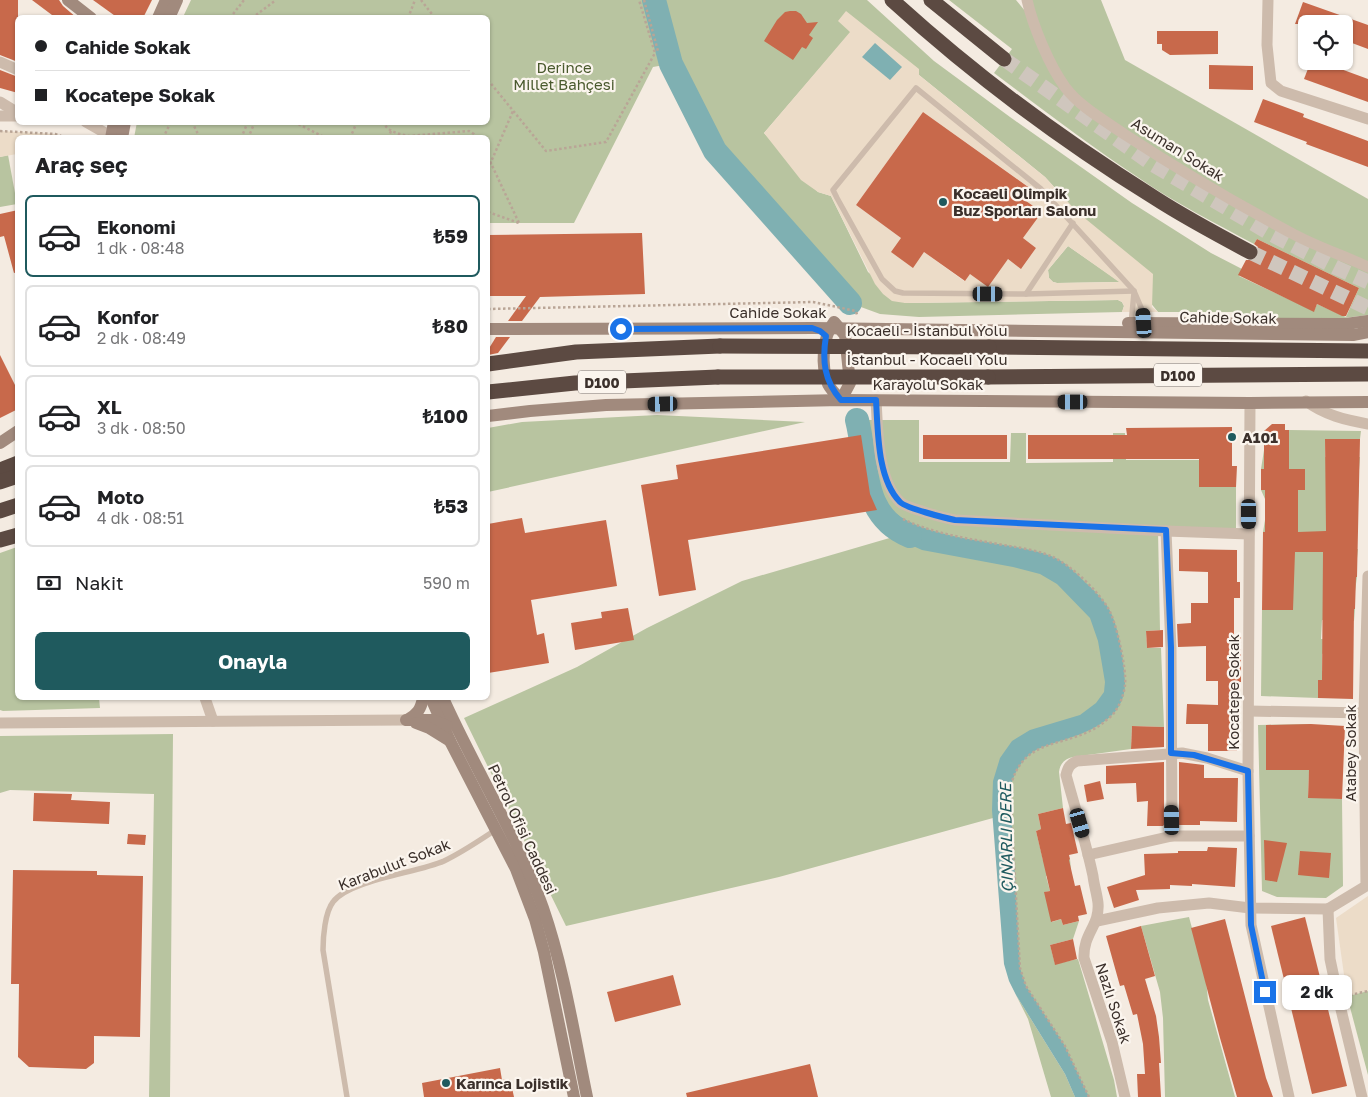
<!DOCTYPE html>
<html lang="tr">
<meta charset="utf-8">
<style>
body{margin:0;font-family:"Golos Text",sans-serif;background:#f6f6f6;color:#202124;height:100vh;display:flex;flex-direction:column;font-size:19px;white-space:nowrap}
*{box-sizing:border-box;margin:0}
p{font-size:16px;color:#757577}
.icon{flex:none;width:28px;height:28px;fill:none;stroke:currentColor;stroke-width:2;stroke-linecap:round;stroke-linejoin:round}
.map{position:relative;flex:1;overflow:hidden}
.drawer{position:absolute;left:15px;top:135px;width:475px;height:565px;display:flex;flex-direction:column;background:#fff;border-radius:8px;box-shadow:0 1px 4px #0004}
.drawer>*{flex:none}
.top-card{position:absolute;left:15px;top:15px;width:475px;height:110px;border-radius:8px;box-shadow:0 1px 4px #0004;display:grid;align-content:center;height:110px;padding:0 20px;background:#fff}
.controls{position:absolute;left:1298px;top:15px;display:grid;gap:10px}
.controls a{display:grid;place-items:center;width:55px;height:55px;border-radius:8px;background:#fff;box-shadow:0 1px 4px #0004;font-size:25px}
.end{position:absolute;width:22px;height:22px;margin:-11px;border:6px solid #1a73e8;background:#fff;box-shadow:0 0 0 2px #fff}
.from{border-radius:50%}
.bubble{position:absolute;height:35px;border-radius:8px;background:#fff;box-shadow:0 1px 4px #0004;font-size:16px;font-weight:700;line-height:35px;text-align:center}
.car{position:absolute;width:15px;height:30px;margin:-15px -8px;border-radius:6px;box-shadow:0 0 4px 1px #0007;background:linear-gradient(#222 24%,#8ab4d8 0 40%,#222 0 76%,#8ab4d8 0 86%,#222 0)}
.top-card b{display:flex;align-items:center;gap:18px;height:48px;font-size:19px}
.top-card b+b{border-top:1px solid #e0e0e0}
.top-card i{width:12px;height:12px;background:#202124}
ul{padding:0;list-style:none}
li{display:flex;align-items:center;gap:15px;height:82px;margin:0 10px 8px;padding:0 10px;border:2px solid #e0e0e0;border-radius:8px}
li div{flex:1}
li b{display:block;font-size:19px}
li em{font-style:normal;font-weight:700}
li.selected{border-color:#1f5a5e}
li>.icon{width:45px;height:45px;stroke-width:1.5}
h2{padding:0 20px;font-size:22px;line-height:60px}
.pay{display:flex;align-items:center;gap:12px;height:55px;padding:0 20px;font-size:19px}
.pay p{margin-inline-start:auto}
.primary-button{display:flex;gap:10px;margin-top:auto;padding:10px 20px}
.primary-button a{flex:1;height:58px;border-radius:8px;background:#1f5a5e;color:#fff;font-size:20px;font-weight:700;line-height:58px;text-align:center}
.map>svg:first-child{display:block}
.green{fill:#b8c4a0}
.plaza{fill:#ecdcc8;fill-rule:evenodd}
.water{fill:#7fb0b2}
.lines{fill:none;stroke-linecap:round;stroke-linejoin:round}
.river{stroke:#7fb0b2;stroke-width:24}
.building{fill:#c8694b}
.highway-tunnel{stroke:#cfc6bd;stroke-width:15;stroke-dasharray:15 8;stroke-linecap:butt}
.path{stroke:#b9a596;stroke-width:2.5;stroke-dasharray:2.5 2.5;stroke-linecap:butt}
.lane{stroke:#cdbbac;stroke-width:5.5}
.street{stroke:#cdbbac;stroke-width:11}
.secondary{stroke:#a18a7d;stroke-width:12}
.highway{stroke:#5c4a42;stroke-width:15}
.highway-bridge{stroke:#5c4a42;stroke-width:15}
.route{stroke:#1a73e8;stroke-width:6}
.poi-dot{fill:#1f5a5e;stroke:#fbf5ee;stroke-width:2}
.labels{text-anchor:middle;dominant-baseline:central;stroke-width:4.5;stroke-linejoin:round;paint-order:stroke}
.shield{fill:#fbf5ee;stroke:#756b66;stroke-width:1}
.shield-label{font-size:14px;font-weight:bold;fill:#3b302b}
.park-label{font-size:15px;fill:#4a5a2e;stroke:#fbf5ee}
.street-label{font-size:15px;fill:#3b302b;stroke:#fbf5ee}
.poi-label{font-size:15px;font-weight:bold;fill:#3b302b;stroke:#fbf5ee;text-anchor:start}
.water-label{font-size:16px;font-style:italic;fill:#1f5a5e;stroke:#fbf5ee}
</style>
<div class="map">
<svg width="1368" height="1097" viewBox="0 0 1368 1097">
<rect width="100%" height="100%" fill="#f4ebe1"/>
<g class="green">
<path d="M 191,0 L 867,0 L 934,61 L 1010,117 L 1132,203 L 1211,253 L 1242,269 L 1239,276 L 1314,311 L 1317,304 L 1346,317 L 1359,288 L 1257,239 L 1254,244 C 1215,223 1175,203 1139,178 C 1089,145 1042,109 994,73 L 1012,49 L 949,0 L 1016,0 L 1030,17 L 1027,0 L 1101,0 L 1125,60 L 1368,199 L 1368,315 L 1344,318 L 1262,318 L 1232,312 L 1158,312 L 1076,211 L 1045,177 L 919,75 L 918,69 L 846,12 L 851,32 L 764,133 L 818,192 L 831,196 L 868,272 L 905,303 L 1118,300 L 1122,302 L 1124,306 L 1122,312 L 919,317 L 880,314 L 850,303 L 716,148 L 670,64 L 653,67 L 574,223 L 488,223 L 488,138 L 134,138 L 137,122 L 488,122 L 488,18 L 183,17 Z"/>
<path d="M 8,155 L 17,204 L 0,207 L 0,157 Z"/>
<path d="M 1068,246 L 1120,282 L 1057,283 L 1053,282 L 1049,278 L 1048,270 Z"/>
<path d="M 657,415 L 805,422 L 488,492 L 488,428 L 522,422 Z"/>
<path d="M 857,420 L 919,420 L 919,462 L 1010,462 L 1011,433 L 1026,433 L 1026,463 L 1113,462 L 1113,433 L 1125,433 L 1126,460 L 1199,460 L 1199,487 L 1236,487 L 1236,533 L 1158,530 L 1160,630 L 1146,631 L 1147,648 L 1161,648 L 1164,727 L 1132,726 L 1131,749 L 1073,757 C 1065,759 1060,763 1059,772 L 1063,808 L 1038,814 L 1041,829 L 1036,831 L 1043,860 L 1055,863 L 1070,859 L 1071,870 L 1046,876 L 1050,891 L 1045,892 L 1052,922 L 1061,919 L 1063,925 L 1079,921 L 1073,939 L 1050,945 L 1055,964 L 1078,959 L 1114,1080 L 1117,1097 L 1080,1097 L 1018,986 L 1001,818 L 993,818 L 779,877 L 566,926 L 464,718 L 577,667 L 647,628 L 742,581 L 893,537 L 903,532 L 886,520 L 877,510 Z"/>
<path d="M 1289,430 L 1361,431 L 1360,439 L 1325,439 L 1325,457 L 1360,457 L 1359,470 L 1327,470 L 1326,489 L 1359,490 L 1358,501 L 1326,520 L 1358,520 L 1358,531 L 1324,549 L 1358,549 L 1357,558 L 1324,558 L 1348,577 L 1357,577 L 1355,591 L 1323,591 L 1323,609 L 1355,609 L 1354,621 L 1322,620 L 1321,639 L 1353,640 L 1322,654 L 1322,671 L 1353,681 L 1319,680 L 1318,698 L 1261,696 L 1262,610 L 1293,610 L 1293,591 L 1263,581 L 1294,580 L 1294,561 L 1263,552 L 1307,551 L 1307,532 L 1263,532 L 1265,520 L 1298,520 L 1298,501 L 1265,499 L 1261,490 L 1305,469 L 1261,469 L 1264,450 L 1289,450 Z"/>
<path d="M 17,547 L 18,698 L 99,698 L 100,708 L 3,711 L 0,710 L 0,553 Z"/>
<path d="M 1311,724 L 1308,797 L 1342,799 L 1343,886 L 1326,898 L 1277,897 L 1262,891 L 1258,725 Z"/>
<path d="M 173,734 L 170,1097 L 149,1097 L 154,794 L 10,790 L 0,793 L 0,736 Z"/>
<path d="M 1189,917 L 1206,980 L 1208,1000 L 1235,1097 L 1165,1097 L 1163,1018 L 1160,992 L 1141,926 Z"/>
<path d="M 1368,991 L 1368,1075 L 1347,996 Z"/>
<path d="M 1016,995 L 1065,1074 L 1075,1097 L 1051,1097 L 1028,1019 Z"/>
</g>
<g class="plaza">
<path d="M 846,11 L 919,69 L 919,75 L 1045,177 L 1076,211 L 1153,274 L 1152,307 L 1158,312 L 1122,312 L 1124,306 L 1122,302 L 1118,300 L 905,303 L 892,301 L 883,294 L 875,284 L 831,196 L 818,192 L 801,180 L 764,133 L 850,32 L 838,21 ZM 923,112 L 1030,188 L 1023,199 L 1041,212 L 1023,238 L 1036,248 L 1022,268 L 1008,259 L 970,274 L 964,281 L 924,252 L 913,267 L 901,238 L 856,205 ZM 1068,246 L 1119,282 L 1057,283 L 1053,282 L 1049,278 L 1048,270 Z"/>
<path d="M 0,131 L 55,134 L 67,137 L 18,138 L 17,154 L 0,157 Z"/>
<path d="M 1368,896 L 1368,991 L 1347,996 L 1336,918 Z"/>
</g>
<g class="water">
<path d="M 875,43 L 902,67 L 890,80 L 862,57 Z"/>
<path d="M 857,420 L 865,420 C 868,439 869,474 876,490 C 901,544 1001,537 1051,556 C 1065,561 1076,573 1086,583 C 1094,590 1104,600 1109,609 C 1119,627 1124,661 1125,682 C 1126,720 1086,733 1057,742 C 1050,745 1040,747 1033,752 C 1020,761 1013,775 1010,789 L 1020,968 L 1026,986 L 1065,1046 L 1089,1097 L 1075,1097 L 1065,1074 L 1016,995 L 1009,981 L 1004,964 L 992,810 L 993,781 L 1000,758 L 1012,741 L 1030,730 L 1080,715 L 1096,703 L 1104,692 L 1105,682 L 1098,641 L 1090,618 L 1057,584 L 1040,574 L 1013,567 L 922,550 L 893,537 L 902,532 C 893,526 885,520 878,511 C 864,491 861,445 857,420 Z"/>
</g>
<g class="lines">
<g class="river">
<path d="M 654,0 L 671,64 L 715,151 L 850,303"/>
<path d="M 857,420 C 868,463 860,516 910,536"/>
</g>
</g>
<g class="building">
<path d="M 0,0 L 18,0 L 18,62 L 0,55 Z"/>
<path d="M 32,0 L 59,0 L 63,6 L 77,18 L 56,18 Z"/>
<path d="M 93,0 L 152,0 L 143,18 L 118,18 Z"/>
<path d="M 1303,2 L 1368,25 L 1368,49 L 1344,40 L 1344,24 L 1295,24 Z"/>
<path d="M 790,11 L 796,11 L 801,14 L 807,23 L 818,22 L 809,35 L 813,38 L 806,49 L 802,47 L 793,60 L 764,41 L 777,20 L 785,12 Z"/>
<path d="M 1157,31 L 1218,31 L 1218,54 L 1170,55 L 1162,50 L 1162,44 L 1157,44 Z"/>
<path d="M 1311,61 L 1319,61 L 1368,79 L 1368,102 L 1304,79 Z"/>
<path d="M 1209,65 L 1253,66 L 1253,90 L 1209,89 Z"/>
<path d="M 0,70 L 18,77 L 18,93 L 0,88 Z"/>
<path d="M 1263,99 L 1304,114 L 1303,117 L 1368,141 L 1368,167 L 1306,144 L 1307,142 L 1254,122 Z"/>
<path d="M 923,112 L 1031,189 L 1023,199 L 1042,212 L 1023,238 L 1036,248 L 1021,269 L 1008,259 L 988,287 L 970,274 L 965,281 L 924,252 L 913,268 L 891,252 L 901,238 L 856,205 Z"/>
<path d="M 18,210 L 18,272 L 14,273 L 4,236 L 0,237 L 0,214 Z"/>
<path d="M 642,233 L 645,294 L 540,297 L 522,321 L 508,321 L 526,296 L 488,296 L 488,235 Z"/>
<path d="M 1257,239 L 1359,288 L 1346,316 L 1342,316 L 1317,304 L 1314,312 L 1238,275 L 1246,260 L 1255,260 L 1258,256 L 1258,247 L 1254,244 Z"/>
<path d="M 496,337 L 510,337 L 498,353 L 488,355 L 488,350 Z"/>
<path d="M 0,355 L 18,391 L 18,409 L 0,418 Z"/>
<path d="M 1272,424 L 1285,424 L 1285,430 L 1289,430 L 1289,469 L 1305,469 L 1305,490 L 1298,490 L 1298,532 L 1326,531 L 1325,439 L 1360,439 L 1357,577 L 1356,577 L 1355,609 L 1354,609 L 1353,699 L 1318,698 L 1318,680 L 1322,680 L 1323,552 L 1295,552 L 1293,610 L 1262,610 L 1263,532 L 1265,532 L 1265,490 L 1261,490 L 1261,469 L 1264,469 L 1264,431 Z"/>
<path d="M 1232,427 L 1232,466 L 1237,466 L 1236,487 L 1199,487 L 1199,459 L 1028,459 L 1028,435 L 1127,435 L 1126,428 Z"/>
<path d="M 861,435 L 870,494 L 877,510 L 688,540 L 696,590 L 659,596 L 641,485 L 678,479 L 676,465 Z"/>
<rect x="923" y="435" width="84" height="24"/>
<path d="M 522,518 L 525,533 L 606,520 L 617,586 L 531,600 L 537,635 L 544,633 L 549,663 L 488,673 L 488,524 Z"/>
<path d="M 1179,549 L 1237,550 L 1237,582 L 1240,582 L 1240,598 L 1234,598 L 1234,635 L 1241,635 L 1241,682 L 1238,682 L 1238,701 L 1231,701 L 1230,733 L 1237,733 L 1237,751 L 1208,751 L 1208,724 L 1186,724 L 1187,704 L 1218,705 L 1218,681 L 1206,681 L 1206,646 L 1178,647 L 1177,624 L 1191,623 L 1191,603 L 1208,603 L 1208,572 L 1179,571 Z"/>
<path d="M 628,608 L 634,640 L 575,650 L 571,623 L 602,618 L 601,612 Z"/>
<path d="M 1163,630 L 1163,647 L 1147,648 L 1146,631 Z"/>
<path d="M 1311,724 L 1345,726 L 1342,799 L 1308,798 L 1309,770 L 1266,770 L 1266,725 Z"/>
<path d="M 1132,726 L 1164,727 L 1164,747 L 1131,749 Z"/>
<path d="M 1164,762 L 1164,825 L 1163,826 L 1147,826 L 1148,801 L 1137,802 L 1136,783 L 1106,784 L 1106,766 Z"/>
<path d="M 1179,762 L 1204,765 L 1204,778 L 1238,778 L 1237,822 L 1200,821 L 1200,825 L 1179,825 Z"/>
<path d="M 1100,781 L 1104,799 L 1087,802 L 1084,785 Z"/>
<path d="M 34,793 L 72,794 L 71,800 L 110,802 L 109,824 L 33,821 Z"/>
<path d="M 1063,808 L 1066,824 L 1071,823 L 1078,853 L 1069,855 L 1070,859 L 1069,860 L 1075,886 L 1080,885 L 1087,914 L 1078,916 L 1079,921 L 1063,925 L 1061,919 L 1051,922 L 1044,892 L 1050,891 L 1036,831 L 1041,829 L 1038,814 Z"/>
<path d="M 128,834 L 146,835 L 145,845 L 127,844 Z"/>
<path d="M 1264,840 L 1287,843 L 1277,882 L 1265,880 Z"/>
<path d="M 1208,847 L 1237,848 L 1235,887 L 1192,884 L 1192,886 L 1170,885 L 1170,889 L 1136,890 L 1139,900 L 1114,908 L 1107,887 L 1145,875 L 1144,854 L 1178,853 L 1178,851 L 1207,851 Z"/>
<path d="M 1300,851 L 1331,853 L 1329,878 L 1298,875 Z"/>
<path d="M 13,870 L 97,871 L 97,875 L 143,876 L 140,1037 L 94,1036 L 94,1063 L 86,1069 L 29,1067 L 18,1057 L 19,984 L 11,984 Z"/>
<path d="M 1305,917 L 1347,1086 L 1312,1094 L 1271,926 Z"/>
<path d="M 1225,919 L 1266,1078 L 1273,1097 L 1237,1097 L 1220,1038 L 1191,928 Z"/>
<path d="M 1141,926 L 1155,976 L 1145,979 L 1156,1016 L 1159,1037 L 1161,1063 L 1159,1063 L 1161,1097 L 1138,1097 L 1137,1074 L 1145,1074 L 1143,1044 L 1137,1014 L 1133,1015 L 1124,985 L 1120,986 L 1106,936 Z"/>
<path d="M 1073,939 L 1077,959 L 1055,965 L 1050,945 Z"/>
<path d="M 673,975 L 681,1005 L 615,1022 L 607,992 Z"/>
<path d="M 810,1064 L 818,1097 L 687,1097 L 686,1093 Z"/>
<path d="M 500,1068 L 502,1080 L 510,1079 L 514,1097 L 424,1097 L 422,1083 Z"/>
</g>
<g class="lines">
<g class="highway-tunnel">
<path d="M 1004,59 L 1152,164 L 1271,234 L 1337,268 L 1368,282"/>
<path d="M 1250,252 L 1368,308"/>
</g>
<g class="path">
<path d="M 421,0 L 435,18"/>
<path d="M 644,0 L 658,51"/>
<path d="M 230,18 L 244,0"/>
<path d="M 252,18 L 276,0"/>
<path d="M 408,18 L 415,0"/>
<path d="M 488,80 L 546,151 L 606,142 L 655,53 L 639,0"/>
<path d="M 192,122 L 200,138"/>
<path d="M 294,122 L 326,138"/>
<path d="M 382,122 C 389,132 398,134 409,136 L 469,131 L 474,134 L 476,138"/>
<path d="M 0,131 L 55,134 L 67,138"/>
<path d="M 163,138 L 171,122"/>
<path d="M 241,138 L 248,122"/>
<path d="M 248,138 L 255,122"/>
<path d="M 350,138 L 357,122"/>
<path d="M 388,138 L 391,131"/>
<path d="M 488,157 L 519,223"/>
<path d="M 488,169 L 513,111"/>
<path d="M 488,212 L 519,223"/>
<path d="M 488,309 L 813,302 L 856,311 L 857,315"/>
<path d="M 903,519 C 936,535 972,539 1009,546 C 1023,548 1040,551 1053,557 C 1072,566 1097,590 1108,608 C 1116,620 1127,670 1125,685 C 1124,694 1120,705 1114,713 C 1111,717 1106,720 1103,723 C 1067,750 1022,734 1010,789 L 1020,968 L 1026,986 L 1065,1046 L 1089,1097"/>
<path d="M 1350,995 L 1368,991"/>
</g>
<g class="lane">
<path d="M 1073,223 L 1026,294 L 903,293 L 895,291 L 882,279 L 837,198 L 833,190 L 916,88 L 1041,189 L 1134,291 L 1143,312 L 1144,322"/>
<path d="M 1026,294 L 1134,291"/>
<path d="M 1131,324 L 1134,293"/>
<path d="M 347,1097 L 323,950 C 323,937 325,912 333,902 C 349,880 417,873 444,861 C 463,852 480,840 497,829"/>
</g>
<g class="street">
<path d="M 1027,0 C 1033,26 1049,65 1065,87 C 1080,107 1104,120 1124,134 C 1179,170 1237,204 1295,235 C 1318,247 1344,256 1368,267"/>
<path d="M 1268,0 L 1267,45 L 1271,83 L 1281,91 L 1368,119"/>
<path d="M 0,62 L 18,70"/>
<path d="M 0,102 L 18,113"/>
<path d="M 0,116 L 18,116"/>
<path d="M 86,122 L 114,138"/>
<path d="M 876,400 C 878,430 877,479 900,502 C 906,508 945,518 955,520 L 1166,531 L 1171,648 L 1172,836"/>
<path d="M 1306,401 C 1324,415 1346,420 1368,424"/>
<path d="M 1250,403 L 1248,771 L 1251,925 L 1289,1097"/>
<path d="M 1166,531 L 1249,534"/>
<path d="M 205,698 L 213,721"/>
<path d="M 1249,711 L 1368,713"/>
<path d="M 0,723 L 406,720"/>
<path d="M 1088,855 L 1172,836 L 1249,836"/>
<path d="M 1328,909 L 1366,886 L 1364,713 L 1368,576"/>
<path d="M 1328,909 L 1330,959 L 1338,997 L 1362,1097"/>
<path d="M 1097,921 L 1158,908 L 1209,903 L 1250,908 L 1328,909"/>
<path d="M 1125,1097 L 1112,1042 L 1084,958 C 1083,933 1100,926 1098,903 C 1097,894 1094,885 1093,876 C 1086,842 1075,808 1066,775 C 1068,767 1070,764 1077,761 L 1182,753 L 1207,758 L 1248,771"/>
</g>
<g class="secondary">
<path d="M 68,0 L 91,18"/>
<path d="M 158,18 L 166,0"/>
<path d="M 169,18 L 177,0"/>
<path d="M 111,138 L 114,122"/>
<path d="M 122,138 L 125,122"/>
<path d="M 834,322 L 845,335 L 850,383 L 841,400 C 836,395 831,390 828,384 C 821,365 822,338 834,322 Z"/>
<path d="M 1128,323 L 1346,324 L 1368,321"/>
<path d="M 488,329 L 813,328 L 1354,335 L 1368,332"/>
<path d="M 488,416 L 530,411 L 606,405 L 841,400 L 1250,403 L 1368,402"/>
<path d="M 0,443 L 18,431"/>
<path d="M 431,698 L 450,741 L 516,869 L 535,919 L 544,952 L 574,1097"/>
<path d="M 443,698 C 474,768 517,835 543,908 C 564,969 574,1034 587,1097"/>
<path d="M 406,720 L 432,720 L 447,726"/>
<path d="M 407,720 C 417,715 421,709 423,698"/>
<path d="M 416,723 L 429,728 L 450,741"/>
</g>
<g class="highway">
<path d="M 892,0 C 973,74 1062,140 1155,198 C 1186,218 1218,235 1250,252"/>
<path d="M 931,0 L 1004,59"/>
<path d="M 989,347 L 1368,351"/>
<path d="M 488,364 L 576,352 L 720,346"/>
<path d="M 988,377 L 1368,374"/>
<path d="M 488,392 L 575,383 L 718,377"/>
<path d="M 0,470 L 18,463"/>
<path d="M 0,482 L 18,476"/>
<path d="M 0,511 L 18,505"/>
<path d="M 0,540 L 18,535"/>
</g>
<g class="highway-bridge">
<path d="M 720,346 L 989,347"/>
<path d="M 718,377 L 988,377"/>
</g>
</g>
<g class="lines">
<path class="route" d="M 621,329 L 812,328 L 820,331 L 826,336 C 822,360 824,381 841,400 L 876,400 C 878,430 877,479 900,502 C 906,508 945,518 955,520 L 1166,530 L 1171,648 L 1171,753 L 1194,755 L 1248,771 L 1251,925 L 1265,992"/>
</g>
<g class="poi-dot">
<circle cx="943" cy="202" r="5"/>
<circle cx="1232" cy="437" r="5"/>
<circle cx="446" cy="1083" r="5"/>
</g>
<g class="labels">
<g class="shield">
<rect x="1154" y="363.5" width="48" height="23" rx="4"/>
<rect x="578" y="370.5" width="48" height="23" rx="4"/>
</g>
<g class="shield-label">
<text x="1178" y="375">D100</text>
<text x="602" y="382">D100</text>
</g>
<g class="park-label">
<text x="564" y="67">Derince<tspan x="564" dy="17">Millet Bahçesi</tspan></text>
</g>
<g class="street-label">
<text transform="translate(1178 149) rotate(32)">Asuman Sokak</text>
<text x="778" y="312">Cahide Sokak</text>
<text transform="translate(1228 317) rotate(1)">Cahide Sokak</text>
<text x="927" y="330">Kocaeli - İstanbul Yolu</text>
<text x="927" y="359">İstanbul - Kocaeli Yolu</text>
<text x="928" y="384">Karayolu Sokak</text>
<text transform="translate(1233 692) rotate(-90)">Kocatepe Sokak</text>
<text transform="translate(1350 753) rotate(-90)">Atabey Sokak</text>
<text transform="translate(523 829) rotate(65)">Petrol Ofisi Caddesi</text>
<text transform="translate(394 864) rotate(-21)">Karabulut Sokak</text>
<text transform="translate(1114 1003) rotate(72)">Nazlı Sokak</text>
</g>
<g class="poi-label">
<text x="953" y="193">Kocaeli Olimpik<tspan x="953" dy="17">Buz Sporları Salonu</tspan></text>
<text x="1242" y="437">A101</text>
<text x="456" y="1083">Karınca Lojistik</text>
</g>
<g class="water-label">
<text transform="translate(1006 838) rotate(-91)">ÇINARLI DERE</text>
</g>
</g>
</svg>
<div class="controls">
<a><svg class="icon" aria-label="locate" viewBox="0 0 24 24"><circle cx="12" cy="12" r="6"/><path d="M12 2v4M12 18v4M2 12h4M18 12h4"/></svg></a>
</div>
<i class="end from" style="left:621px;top:329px"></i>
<i class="end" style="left:1265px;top:992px"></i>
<div class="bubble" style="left:1282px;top:975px;width:70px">2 dk</div>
<i class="car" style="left:988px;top:294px;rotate:90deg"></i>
<i class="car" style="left:1144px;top:323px;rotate:356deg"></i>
<i class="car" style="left:1073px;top:402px;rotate:270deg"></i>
<i class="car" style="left:663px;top:404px;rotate:269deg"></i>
<i class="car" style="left:1249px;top:514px;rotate:180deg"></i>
<i class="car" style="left:1172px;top:820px;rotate:359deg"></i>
<i class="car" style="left:1080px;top:823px;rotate:164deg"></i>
<div class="top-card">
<b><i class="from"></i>Cahide Sokak</b>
<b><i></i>Kocatepe Sokak</b>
</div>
<section class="drawer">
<h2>Araç seç</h2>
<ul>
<li class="selected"><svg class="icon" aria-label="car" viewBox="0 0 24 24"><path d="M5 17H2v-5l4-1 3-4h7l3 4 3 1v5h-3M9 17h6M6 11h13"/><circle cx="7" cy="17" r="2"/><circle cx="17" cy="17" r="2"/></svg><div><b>Ekonomi</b><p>1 dk · 08:48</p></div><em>₺59</em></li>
<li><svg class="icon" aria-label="car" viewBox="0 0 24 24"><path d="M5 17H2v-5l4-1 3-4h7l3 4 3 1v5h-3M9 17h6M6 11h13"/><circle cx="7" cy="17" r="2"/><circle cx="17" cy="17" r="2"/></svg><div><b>Konfor</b><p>2 dk · 08:49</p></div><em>₺80</em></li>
<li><svg class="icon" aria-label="car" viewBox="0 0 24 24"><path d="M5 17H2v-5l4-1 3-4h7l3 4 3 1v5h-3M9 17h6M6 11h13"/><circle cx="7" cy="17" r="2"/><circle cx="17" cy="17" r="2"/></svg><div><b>XL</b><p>3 dk · 08:50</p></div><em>₺100</em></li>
<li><svg class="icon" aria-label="car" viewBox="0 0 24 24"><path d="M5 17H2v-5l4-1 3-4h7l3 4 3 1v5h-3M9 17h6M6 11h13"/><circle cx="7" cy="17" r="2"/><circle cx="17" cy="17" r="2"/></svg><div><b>Moto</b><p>4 dk · 08:51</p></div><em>₺53</em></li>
</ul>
<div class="pay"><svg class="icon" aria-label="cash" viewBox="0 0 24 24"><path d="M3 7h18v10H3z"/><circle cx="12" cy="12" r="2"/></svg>Nakit<p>590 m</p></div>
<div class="primary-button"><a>Onayla</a></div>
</section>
</div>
